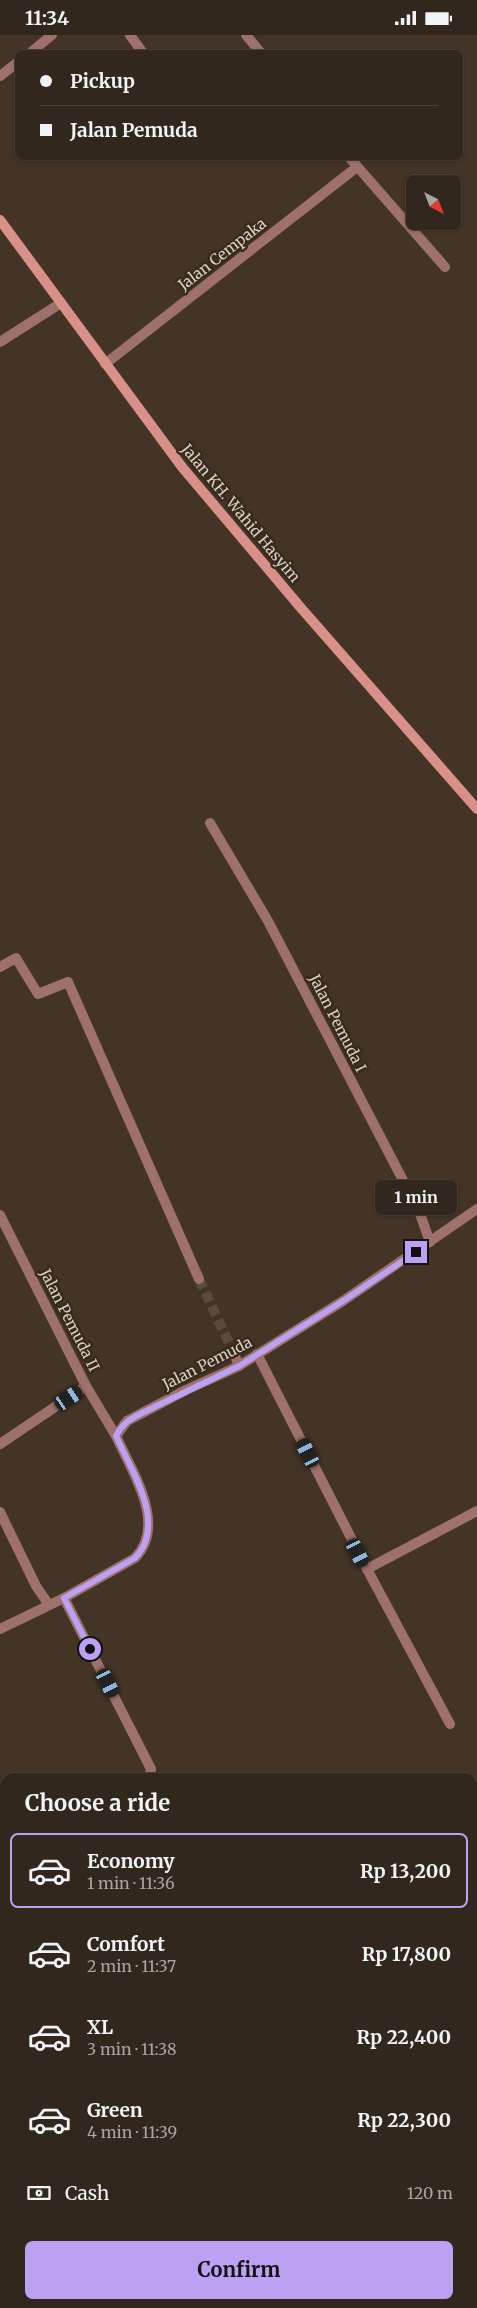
<!DOCTYPE html>
<meta charset="utf-8">
<style>
body{margin:0;font-family:Merriweather,serif;background:#3d3329;color:#f1f3f6;height:100vh;display:flex;flex-direction:column;font-size:19px;white-space:nowrap}
*{box-sizing:border-box;margin:0}
p{font-size:16px;color:#a8a5a3}
.icon{flex:none;width:28px;height:28px;fill:none;stroke:currentColor;stroke-width:2;stroke-linecap:round;stroke-linejoin:round}
.map{position:relative;flex:1;overflow:hidden}
.sheet{position:absolute;left:0px;top:1738px;width:478px;height:536px;display:flex;flex-direction:column;background:#32271c;border-radius:15px 15px 0 0;box-shadow:0 1px 4px #0004,0 0 0 1px #4d443b}
.sheet>*{flex:none}
.top-card{position:absolute;left:15px;top:15px;width:448px;height:110px;border-radius:8px;box-shadow:0 1px 4px #0004,0 0 0 1px #4d443b;display:grid;align-content:center;height:110px;padding:0 25px;background:#32271c}
.needle{width:32px;rotate:138deg}
.fabs{position:absolute;left:406px;top:140px;display:grid;gap:10px}
.fabs a{display:grid;place-items:center;width:55px;height:55px;border-radius:8px;background:#32271c;box-shadow:0 1px 4px #0004,0 0 0 1px #4d443b;font-size:25px}
.end{position:absolute;width:22px;height:22px;margin:-11px;border:6px solid #bca0f2;background:#111;box-shadow:0 0 0 2px #111}
.from{border-radius:50%}
.bubble{position:absolute;height:35px;border-radius:8px;background:#32271c;box-shadow:0 1px 4px #0004,0 0 0 1px #4d443b;font-size:16px;font-weight:700;line-height:35px;text-align:center}
.car{position:absolute;width:15px;height:30px;margin:-15px -8px;border-radius:6px;box-shadow:0 0 4px 1px #0007;background:linear-gradient(#222 24%,#8ab4d8 0 40%,#222 0 76%,#8ab4d8 0 86%,#222 0)}
.top-card b{display:flex;align-items:center;gap:18px;height:48px;font-size:19px}
.top-card b+b{border-top:1px solid #4d443b}
.top-card i{width:12px;height:12px;background:#f1f3f6}
ul{padding:0;list-style:none}
li{display:flex;align-items:center;gap:15px;height:75px;margin:0 10px 8px;padding:0 15px;border:2px solid transparent;border-radius:8px}
li div{flex:1}
li b{display:block;font-size:19px}
li em{font-style:normal;font-weight:700}
li.on{border-color:#bca0f2}
li>.icon{width:45px;height:45px;stroke-width:1.5}
h2{padding:0 25px;font-size:22px;line-height:60px}
.pay{display:flex;align-items:center;gap:12px;height:55px;padding:0 25px;font-size:19px}
.pay p{margin-inline-start:auto}
.cta{display:flex;gap:10px;margin-top:auto;padding:10px 25px}
.cta a{flex:1;height:58px;border-radius:8px;background:#bca0f2;color:#111;font-size:20px;font-weight:700;line-height:58px;text-align:center}
.status{display:flex;justify-content:space-between;align-items:center;height:35px;padding:0 25px;background:#32271c;direction:ltr}
.status svg{height:14px;fill:currentColor}
.map>svg:first-child{display:block}
.lines{fill:none;stroke-linecap:round;stroke-linejoin:round}
.street-tunnel{stroke:#5a4c3d;stroke-width:10;stroke-dasharray:10 5;stroke-linecap:butt}
.street{stroke:#9f716c;stroke-width:10}
.secondary{stroke:#d89089;stroke-width:10}
.wall{fill:#a59187}
.shaded-wall{fill:#86766e}
.building{fill:#c0a99d;stroke:#86766e}
.route{stroke:#bca0f2;stroke-width:6}
.labels{text-anchor:middle;dominant-baseline:central;stroke-width:5;stroke-linejoin:round;paint-order:stroke}
.street-label{font-size:15px;fill:#dad1c8;stroke:#382a1c}
</style>
<div class="status"><b>11:34</b><svg viewBox="0 0 49 12"><path d="M0 12V9h3v3zM5 12V6h3v6zM10 12V3h3v9zM15 12V0h3v12zM26 1h20v11H26zM47 4h2v5h-2z"/></svg></div>
<div class="map">
<svg width="477" height="2273" viewBox="0 0 477 2273">
<rect width="100%" height="100%" fill="#433425"/>
<g class="lines">
<path class="street-tunnel" d="M 199,1244 L 235,1321"/>
<g class="street">
<path d="M 130,0 L 143,18"/>
<path d="M 246,0 L 261,18"/>
<path d="M 30,18 L 52,0"/>
<path d="M 0,41 L 18,27"/>
<path d="M 349,122 L 445,232"/>
<path d="M 0,307 L 61,268"/>
<path d="M 105,329 L 357,132"/>
<path d="M 210,788 L 268,886 L 419,1176 L 430,1207"/>
<path d="M 0,932 L 16,923 L 38,959 L 68,947 L 199,1244"/>
<path d="M 0,1180 L 86,1351 L 116,1401"/>
<path d="M 257,1319 L 367,1534 L 450,1689"/>
<path d="M 235,1321 L 239,1331"/>
<path d="M 0,1409 L 86,1351"/>
<path d="M 0,1477 L 36,1551 L 49,1570"/>
<path d="M 367,1534 L 477,1476"/>
<path d="M 64,1563 L 151,1734 L 149,1742"/>
<path d="M 0,1594 L 64,1563 L 135,1523 C 168,1489 131,1435 116,1401 L 127,1386 L 186,1355 L 239,1331 L 343,1266 L 477,1174"/>
<path d="M 0,1815 L 5,1813"/>
<path d="M 472,1840 L 477,1837"/>
<path d="M 0,2040 L 5,2037"/>
</g>
<path class="secondary" d="M 0,185 L 182,432 L 301,573 L 477,774"/>
</g>
<g class="wall">
<path d="M 180,2269 L 229,2269 L 228,2272 L 226,2273 L 183,2273 Z"/>
<path d="M 385,2269 L 416,2269 L 409,2273 L 388,2273 Z"/>
</g>
<g class="shaded-wall">
<path d="M 477,2247 L 477,2255 L 472,2256 L 472,2249 Z"/>
<path d="M 222,2269 L 229,2269 L 228,2272 L 226,2273 L 215,2273 Z"/>
<path d="M 410,2269 L 416,2269 L 409,2273 L 403,2273 Z"/>
</g>
<g class="building">
<path d="M 472,2181 L 477,2194 L 477,2247 L 472,2249 Z"/>
<path d="M 0,2266 L 3,2270 L 0,2273 Z"/>
<path d="M 189,2269 L 222,2269 L 215,2273 L 192,2273 Z"/>
<path d="M 390,2269 L 410,2269 L 403,2273 L 393,2273 Z"/>
<path d="M 423,2269 L 435,2269 L 437,2273 L 413,2273 Z"/>
</g>
<g class="lines">
<path class="route" d="M 90,1614 L 64,1563 L 135,1523 C 168,1489 131,1435 116,1401 C 122,1389 130,1384 142,1378 L 239,1331 L 343,1266 L 416,1217"/>
</g>
<g class="labels">
<g class="street-label">
<text transform="translate(222 219) rotate(-38)">Jalan Cempaka</text>
<text transform="translate(241 478) rotate(50)">Jalan KH. Wahid Hasyim</text>
<text transform="translate(338 988) rotate(63)">Jalan Pemuda I</text>
<text transform="translate(70 1285) rotate(63)">Jalan Pemuda II</text>
<text transform="translate(207 1328) rotate(-27)">Jalan Pemuda</text>
</g>
</g>
</svg>
<div class="fabs">
<a><svg class="needle" viewBox="-14 -14 28 28"><path d="M0-13l5 13h-10z" fill="#e53935"/><path d="M0 13l5-13h-10z" fill="#a8a5a3"/></svg></a>
</div>
<i class="end from" style="left:90px;top:1614px"></i>
<i class="end" style="left:416px;top:1217px"></i>
<div class="bubble" style="left:375px;top:1145px;width:82px">1 min</div>
<i class="car" style="left:69px;top:1363px;rotate:56deg"></i>
<i class="car" style="left:308px;top:1418px;rotate:333deg"></i>
<i class="car" style="left:358px;top:1518px;rotate:153deg"></i>
<i class="car" style="left:108px;top:1648px;rotate:153deg"></i>
<div class="top-card">
<b><i class="from"></i>Pickup</b>
<b><i></i>Jalan Pemuda</b>
</div>
<section class="sheet">
<h2>Choose a ride</h2>
<ul>
<li class="on"><svg class="icon" aria-label="car" viewBox="0 0 24 24"><path d="M5 17H2v-5l4-1 3-4h7l3 4 3 1v5h-3M9 17h6M6 11h13"/><circle cx="7" cy="17" r="2"/><circle cx="17" cy="17" r="2"/></svg><div><b>Economy</b><p>1 min · 11:36</p></div><em>Rp 13,200</em></li>
<li><svg class="icon" aria-label="car" viewBox="0 0 24 24"><path d="M5 17H2v-5l4-1 3-4h7l3 4 3 1v5h-3M9 17h6M6 11h13"/><circle cx="7" cy="17" r="2"/><circle cx="17" cy="17" r="2"/></svg><div><b>Comfort</b><p>2 min · 11:37</p></div><em>Rp 17,800</em></li>
<li><svg class="icon" aria-label="car" viewBox="0 0 24 24"><path d="M5 17H2v-5l4-1 3-4h7l3 4 3 1v5h-3M9 17h6M6 11h13"/><circle cx="7" cy="17" r="2"/><circle cx="17" cy="17" r="2"/></svg><div><b>XL</b><p>3 min · 11:38</p></div><em>Rp 22,400</em></li>
<li><svg class="icon" aria-label="car" viewBox="0 0 24 24"><path d="M5 17H2v-5l4-1 3-4h7l3 4 3 1v5h-3M9 17h6M6 11h13"/><circle cx="7" cy="17" r="2"/><circle cx="17" cy="17" r="2"/></svg><div><b>Green</b><p>4 min · 11:39</p></div><em>Rp 22,300</em></li>
</ul>
<div class="pay"><svg class="icon" aria-label="cash" viewBox="0 0 24 24"><path d="M3 7h18v10H3z"/><circle cx="12" cy="12" r="2"/></svg>Cash<p>120 m</p></div>
<div class="cta"><a>Confirm</a></div>
</section>
</div>
